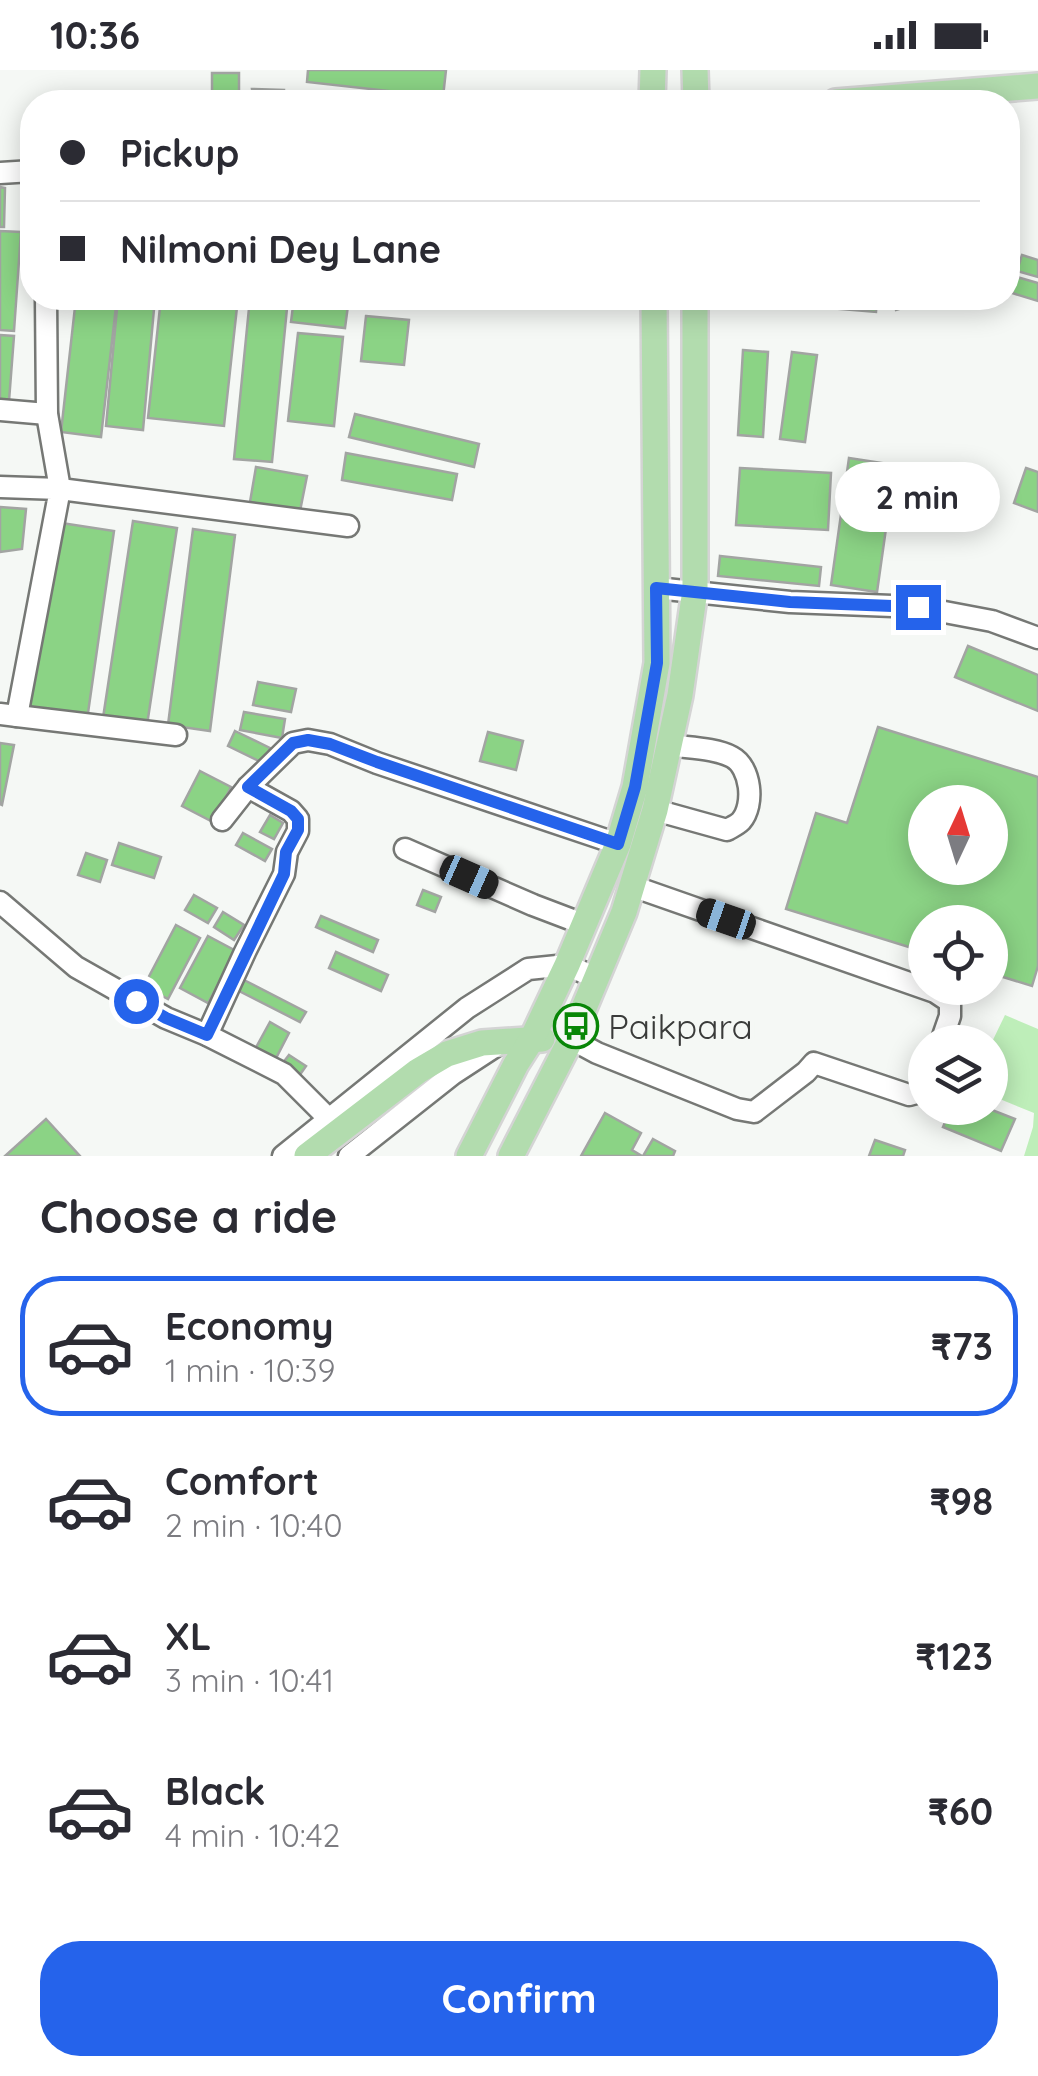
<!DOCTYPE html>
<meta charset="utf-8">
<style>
body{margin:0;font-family:Quicksand,sans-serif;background:#f7f7f7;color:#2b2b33;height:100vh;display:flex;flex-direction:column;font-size:38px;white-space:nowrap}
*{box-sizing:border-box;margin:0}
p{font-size:32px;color:#7c7c81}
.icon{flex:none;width:55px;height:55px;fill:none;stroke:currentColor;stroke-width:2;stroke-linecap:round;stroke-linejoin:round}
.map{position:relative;height:1086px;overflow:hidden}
.side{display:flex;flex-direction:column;background:#fff;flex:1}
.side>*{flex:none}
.top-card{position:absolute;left:20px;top:20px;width:1000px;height:220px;border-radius:40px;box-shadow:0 5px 25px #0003;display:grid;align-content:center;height:220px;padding:0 40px;background:#fff}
.needle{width:65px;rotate:4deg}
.fabs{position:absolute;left:908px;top:715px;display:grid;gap:20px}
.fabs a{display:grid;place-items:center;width:100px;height:100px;border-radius:50%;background:#fff;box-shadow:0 5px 25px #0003;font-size:50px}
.end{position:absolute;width:45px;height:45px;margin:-22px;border:12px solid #2563eb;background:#fff;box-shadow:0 0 0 5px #fff}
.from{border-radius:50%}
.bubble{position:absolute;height:70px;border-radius:35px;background:#fff;box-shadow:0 5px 25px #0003;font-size:32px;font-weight:800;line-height:70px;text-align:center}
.car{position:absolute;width:30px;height:60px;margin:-30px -15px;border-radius:12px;box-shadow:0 0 8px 2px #0007;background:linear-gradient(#222 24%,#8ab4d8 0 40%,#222 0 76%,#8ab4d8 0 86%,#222 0)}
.top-card b{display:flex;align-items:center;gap:35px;height:95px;font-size:38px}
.top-card b+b{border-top:2px solid #e1e1e2}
.top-card i{width:25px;height:25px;background:#2b2b33}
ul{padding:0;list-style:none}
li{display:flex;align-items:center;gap:30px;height:140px;margin:0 20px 15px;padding:0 20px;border:5px solid transparent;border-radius:40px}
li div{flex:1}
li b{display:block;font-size:38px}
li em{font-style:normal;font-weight:800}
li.active{border-color:#2563eb}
li>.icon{width:90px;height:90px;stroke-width:1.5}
h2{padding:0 40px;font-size:45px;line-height:120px}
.primary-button{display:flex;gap:20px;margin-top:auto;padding:20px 40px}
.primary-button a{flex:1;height:115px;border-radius:40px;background:#2563eb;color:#fff;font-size:40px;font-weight:800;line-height:115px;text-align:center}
.status{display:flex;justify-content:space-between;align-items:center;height:70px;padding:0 50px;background:#fff;direction:ltr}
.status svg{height:28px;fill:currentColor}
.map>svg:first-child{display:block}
.green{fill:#beeeb9}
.building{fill:#8bd385;stroke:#a2a4a2;stroke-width:2.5;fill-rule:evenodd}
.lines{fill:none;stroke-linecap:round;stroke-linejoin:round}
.minor-casing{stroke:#767875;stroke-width:25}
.major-casing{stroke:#d4d4d4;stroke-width:30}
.minor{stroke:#fff;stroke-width:20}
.major{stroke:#b2dcae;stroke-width:25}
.route{stroke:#2563eb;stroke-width:12}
.labels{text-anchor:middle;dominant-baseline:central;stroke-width:9;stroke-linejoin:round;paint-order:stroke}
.poi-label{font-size:35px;fill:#3a3b3a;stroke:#f5f8f5;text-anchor:start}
</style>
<div class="status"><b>10:36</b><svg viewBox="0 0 49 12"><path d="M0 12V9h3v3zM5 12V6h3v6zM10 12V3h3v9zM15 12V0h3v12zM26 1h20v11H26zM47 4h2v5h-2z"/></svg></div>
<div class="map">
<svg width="1038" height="1086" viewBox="0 0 1038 1086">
<rect width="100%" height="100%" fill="#f5f8f5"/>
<path class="green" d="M 1005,945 L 1038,959 L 1038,1086 L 1024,1086 L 1033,1057 L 1034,1043 L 990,1025 L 990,976 Z"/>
<g class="building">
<path d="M 308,0 L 446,0 L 443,27 L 307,12 Z"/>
<path d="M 212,3 L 239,3 L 239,26 L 253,26 L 252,19 L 284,20 L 284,32 L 212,32 Z"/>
<path d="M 0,117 L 5,118 L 4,157 L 0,157 Z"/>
<path d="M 0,161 L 21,162 L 14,261 L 0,260 Z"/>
<path d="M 1022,185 L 1038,190 L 1038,207 L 1017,201 Z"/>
<path d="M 1017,207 L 1038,213 L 1038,231 L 1012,223 Z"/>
<path d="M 76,228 L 117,228 L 101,367 L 61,362 Z"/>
<path d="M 118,228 L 155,228 L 143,360 L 106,356 Z"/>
<path d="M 161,228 L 238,228 L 224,356 L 148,348 Z"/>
<path d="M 250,228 L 288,228 L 272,392 L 234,389 Z"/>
<path d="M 294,228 L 349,228 L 345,258 L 291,252 Z"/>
<path d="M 781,228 L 877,228 L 876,242 L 781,234 Z"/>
<path d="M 892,228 L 935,228 L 896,240 Z"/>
<path d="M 366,246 L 409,250 L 404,295 L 361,291 Z"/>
<path d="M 298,263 L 343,267 L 334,356 L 288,351 Z"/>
<path d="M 0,265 L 14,266 L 9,331 L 0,330 Z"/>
<path d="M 743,280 L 768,282 L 763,367 L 738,365 Z"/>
<path d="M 792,282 L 817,285 L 805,372 L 780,369 Z"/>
<path d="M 355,344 L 479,374 L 474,397 L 349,367 Z"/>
<path d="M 346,383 L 457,404 L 452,430 L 342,410 Z"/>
<path d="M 849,388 L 895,395 L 877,522 L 831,515 Z"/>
<path d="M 256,397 L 307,406 L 300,441 L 250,432 Z"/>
<path d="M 740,398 L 831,403 L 828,460 L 736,455 Z"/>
<path d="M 1026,398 L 1038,402 L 1038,442 L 1014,433 Z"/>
<path d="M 0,437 L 26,439 L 22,479 L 0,482 Z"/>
<path d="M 133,451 L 177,458 L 147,655 L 103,648 Z"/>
<path d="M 55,452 L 114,461 L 87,650 L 28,642 Z"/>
<path d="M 193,459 L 235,465 L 210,661 L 168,655 Z"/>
<path d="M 720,486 L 821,497 L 819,516 L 718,506 Z"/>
<path d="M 968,576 L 1038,605 L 1038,641 L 955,607 Z"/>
<path d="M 258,612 L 296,619 L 291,642 L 253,635 Z"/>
<path d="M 244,642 L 285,649 L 282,668 L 240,660 Z"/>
<path d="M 878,657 L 1038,707 L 1038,896 L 1032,916 L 990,903 L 990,852 L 925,852 L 925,882 L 786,839 L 816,743 L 847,753 ZM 925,732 L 990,732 L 990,798 L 925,798 Z"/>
<path d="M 235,661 L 270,678 L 263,693 L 228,676 Z"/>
<path d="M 488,662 L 523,671 L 516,700 L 480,691 Z"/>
<path d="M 0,673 L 14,675 L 2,735 L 0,734 Z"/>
<path d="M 200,701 L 231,717 L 213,752 L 182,736 Z"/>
<path d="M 270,745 L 283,753 L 274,769 L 260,762 Z"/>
<path d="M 243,763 L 272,779 L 265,791 L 236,775 Z"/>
<path d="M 119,773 L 161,787 L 154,808 L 112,795 Z"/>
<path d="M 86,783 L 107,790 L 100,812 L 78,805 Z"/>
<path d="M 423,820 L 441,827 L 435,842 L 417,835 Z"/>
<path d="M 194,825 L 217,838 L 208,853 L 185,840 Z"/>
<path d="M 223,842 L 244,855 L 234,870 L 214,857 Z"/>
<path d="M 321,846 L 378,870 L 373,882 L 316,857 Z"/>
<path d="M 176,855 L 200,868 L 168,929 L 144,916 Z"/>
<path d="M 208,866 L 236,881 L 208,933 L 180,918 Z"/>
<path d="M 336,882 L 388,905 L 381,921 L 329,898 Z"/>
<path d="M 244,910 L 306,942 L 300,952 L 239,921 Z"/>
<path d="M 270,952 L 289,963 L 273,994 L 253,983 Z"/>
<path d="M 289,985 L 306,996 L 299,1006 L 282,994 Z"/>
<path d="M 951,1038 L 987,1038 L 1015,1049 L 1001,1081 L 943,1057 Z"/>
<path d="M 605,1043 L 641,1063 L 632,1080 L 642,1086 L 581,1086 Z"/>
<path d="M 46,1049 L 80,1086 L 5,1086 Z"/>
<path d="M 653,1069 L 675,1081 L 673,1086 L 643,1086 Z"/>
<path d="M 875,1070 L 905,1080 L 903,1086 L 869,1086 Z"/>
</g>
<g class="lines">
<defs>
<g id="minor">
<path d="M 0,103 L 32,101"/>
<path d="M 46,228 L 47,344 L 60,419 L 348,456"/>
<path d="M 0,340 L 47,344"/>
<path d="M 0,417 L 60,419 L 17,646 L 0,644"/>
<path d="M 656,518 L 790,532 L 918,537 L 992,551 L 1038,568"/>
<path d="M 17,646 L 176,665"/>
<path d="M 655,740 L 727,760 C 732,757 737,755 741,751 C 755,735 751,697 732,687 C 715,678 689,678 669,675"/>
<path d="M 222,750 L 248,717 L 293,673 L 308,670 L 330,674 L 377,693 L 618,774"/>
<path d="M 405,779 L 533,835 L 583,854"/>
<path d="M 632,816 L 935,922 L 950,932 L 950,946 L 941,972"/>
<path d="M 0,832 L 76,897 L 166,948 L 207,965 L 284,1004 L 329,1049"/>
<path d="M 207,965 L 245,882 L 284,804 L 287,782 L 298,761 L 298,749 L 291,741 L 248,717"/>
<path d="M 571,969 L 597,983 L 737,1039 L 754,1042 L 806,1002 L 814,993 L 909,1025 L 920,1022 L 925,1016"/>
<path d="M 283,1086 L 467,938 L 528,899 L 567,895 L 596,908"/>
<path d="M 349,1086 L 453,1004 L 502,972"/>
</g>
<g id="major">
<path d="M 695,0 L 696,32"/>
<path d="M 652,32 L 653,0"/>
<path d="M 836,32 L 1038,16"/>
<path d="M 307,1086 L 418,1001 L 447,984 L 482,973 L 542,969"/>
<path d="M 469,1086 L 516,994 L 532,969 L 567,895 L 618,774 L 635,717 L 657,593 L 654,228"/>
<path d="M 511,1086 L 571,969 L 624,842 L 655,740 L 680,625 L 695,520 L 695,228"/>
</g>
</defs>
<use href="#minor" class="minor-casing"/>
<use href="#major" class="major-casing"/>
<use href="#minor" class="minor"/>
<use href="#major" class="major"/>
</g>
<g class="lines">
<path class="route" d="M 136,931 L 166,948 L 207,965 L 284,804 L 286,782 L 298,760 L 298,749 L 291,741 L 248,717 L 293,673 L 308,670 L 330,674 L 377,692 L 618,774 L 635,717 L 657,593 L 656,518 L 790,532 L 918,537"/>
</g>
<defs>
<symbol id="bus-ring" viewBox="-11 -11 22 22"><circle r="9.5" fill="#f5f8f5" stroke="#088607" stroke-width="1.5"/><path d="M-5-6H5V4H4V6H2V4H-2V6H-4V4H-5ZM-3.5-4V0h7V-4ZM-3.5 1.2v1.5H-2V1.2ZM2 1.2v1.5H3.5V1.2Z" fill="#088607"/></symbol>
</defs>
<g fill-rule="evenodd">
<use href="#bus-ring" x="551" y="931" width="50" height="50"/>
</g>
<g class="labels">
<g class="poi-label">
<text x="608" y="956">Paikpara</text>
</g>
</g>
</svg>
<div class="fabs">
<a><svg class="needle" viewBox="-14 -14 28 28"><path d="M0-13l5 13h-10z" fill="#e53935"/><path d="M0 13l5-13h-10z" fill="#7c7c81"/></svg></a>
<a><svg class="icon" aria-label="locate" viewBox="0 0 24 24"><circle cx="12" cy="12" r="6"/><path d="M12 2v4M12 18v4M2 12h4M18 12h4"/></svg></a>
<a><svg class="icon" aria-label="layers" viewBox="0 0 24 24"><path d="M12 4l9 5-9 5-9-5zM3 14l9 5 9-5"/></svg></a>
</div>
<i class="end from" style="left:136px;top:931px"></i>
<i class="end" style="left:918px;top:537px"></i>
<div class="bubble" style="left:835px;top:392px;width:165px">2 min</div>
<i class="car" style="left:469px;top:807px;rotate:114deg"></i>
<i class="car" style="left:726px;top:849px;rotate:289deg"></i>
<div class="top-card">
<b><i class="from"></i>Pickup</b>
<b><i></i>Nilmoni Dey Lane</b>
</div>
</div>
<section class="side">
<h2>Choose a ride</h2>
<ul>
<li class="active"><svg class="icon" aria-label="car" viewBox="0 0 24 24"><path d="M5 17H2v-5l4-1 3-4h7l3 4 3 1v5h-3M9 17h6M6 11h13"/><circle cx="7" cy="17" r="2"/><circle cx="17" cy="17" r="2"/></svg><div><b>Economy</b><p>1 min · 10:39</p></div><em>₹73</em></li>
<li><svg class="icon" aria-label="car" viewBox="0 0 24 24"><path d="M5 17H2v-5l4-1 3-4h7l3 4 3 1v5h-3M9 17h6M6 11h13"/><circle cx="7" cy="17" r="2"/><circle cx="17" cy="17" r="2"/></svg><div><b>Comfort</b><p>2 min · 10:40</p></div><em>₹98</em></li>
<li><svg class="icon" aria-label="car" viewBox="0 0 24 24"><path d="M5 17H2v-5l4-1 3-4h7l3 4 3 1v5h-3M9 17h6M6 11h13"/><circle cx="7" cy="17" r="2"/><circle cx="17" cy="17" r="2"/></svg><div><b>XL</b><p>3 min · 10:41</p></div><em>₹123</em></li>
<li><svg class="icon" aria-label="car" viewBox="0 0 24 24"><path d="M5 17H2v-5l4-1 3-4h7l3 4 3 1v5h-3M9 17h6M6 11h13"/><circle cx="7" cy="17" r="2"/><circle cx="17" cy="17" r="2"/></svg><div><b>Black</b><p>4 min · 10:42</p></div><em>₹60</em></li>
</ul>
<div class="primary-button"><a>Confirm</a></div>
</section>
